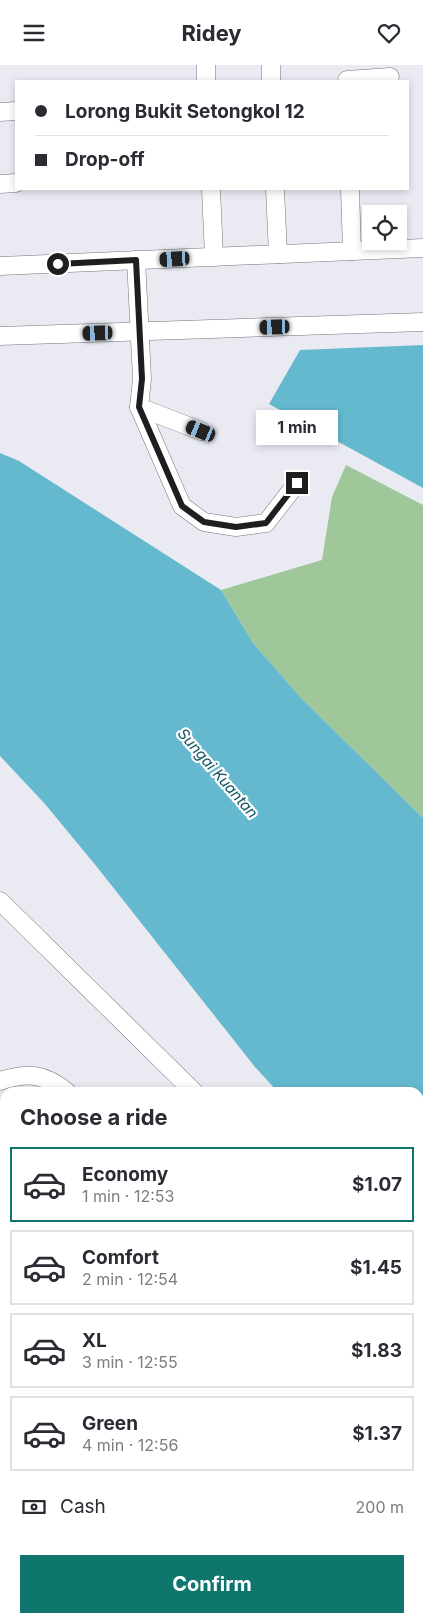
<!DOCTYPE html>
<meta charset="utf-8">
<style>
body{margin:0;font-family:Inter,sans-serif;background:#f2f2f3;color:#2b2b33;height:100vh;display:flex;flex-direction:column;font-size:19px;white-space:nowrap}
*{box-sizing:border-box;margin:0}
p{font-size:16px;color:#7c7c81}
.icon{flex:none;width:28px;height:28px;fill:none;stroke:currentColor;stroke-width:2;stroke-linecap:round;stroke-linejoin:round}
.map{position:relative;flex:1;overflow:hidden}
.sheet{position:absolute;left:0px;top:1022px;width:424px;height:536px;display:flex;flex-direction:column;background:#fff;border-radius:15px 15px 0 0;box-shadow:0 2px 8px #0003}
.sheet>*{flex:none}
.hud{position:absolute;left:15px;top:15px;width:394px;height:110px;border-radius:0px;box-shadow:0 2px 8px #0003;display:grid;align-content:center;height:110px;padding:0 20px;background:#fff}
.controls{position:absolute;left:362px;top:140px;display:grid;gap:10px}
.controls a{display:grid;place-items:center;width:45px;height:45px;border-radius:0px;background:#fff;box-shadow:0 2px 8px #0003;font-size:25px}
.end{position:absolute;width:22px;height:22px;margin:-11px;border:6px solid #1e1e21;background:#fff;box-shadow:0 0 0 2px #fff}
.from{border-radius:50%}
.bubble{position:absolute;height:35px;border-radius:0px;background:#fff;box-shadow:0 2px 8px #0003;font-size:16px;font-weight:700;line-height:35px;text-align:center}
.car{position:absolute;width:15px;height:30px;margin:-15px -8px;border-radius:6px;box-shadow:0 0 4px 1px #0007;background:linear-gradient(#222 24%,#8ab4d8 0 40%,#222 0 76%,#8ab4d8 0 86%,#222 0)}
.hud b{display:flex;align-items:center;gap:18px;height:48px;font-size:19px}
.hud b+b{border-top:1px solid #e1e1e2}
.hud i{width:12px;height:12px;background:#2b2b33}
ul{padding:0;list-style:none}
li{display:flex;align-items:center;gap:15px;height:75px;margin:0 10px 8px;padding:0 10px;border:2px solid #e1e1e2;border-radius:0px}
li div{flex:1}
li b{display:block;font-size:19px}
li em{font-style:normal;font-weight:700}
li.selected{border-color:#0f766e}
li>.icon{width:45px;height:45px;stroke-width:1.5}
h2{padding:0 20px;font-size:22px;line-height:60px}
.pay{display:flex;align-items:center;gap:12px;height:55px;padding:0 20px;font-size:19px}
.pay p{margin-inline-start:auto}
.primary-button{display:flex;gap:10px;margin-top:auto;padding:10px 20px}
.primary-button a{flex:1;height:58px;border-radius:0px;background:#0f766e;color:#fff;font-size:20px;font-weight:700;line-height:58px;text-align:center}
header{display:flex;justify-content:space-between;align-items:center;height:65px;padding:0 20px;background:#fff;font-size:22px;font-weight:700}
.map>svg:first-child{display:block}
.green{fill:#9fc79a}
.water{fill:#65b9cf}
.lines{fill:none;stroke-linecap:round;stroke-linejoin:round}
.minor-casing{stroke:#74747c;stroke-width:19}
.minor{stroke:#fff;stroke-width:18}
.route{stroke:#1e1e21;stroke-width:6}
.labels{text-anchor:middle;dominant-baseline:central;stroke-width:4.5;stroke-linejoin:round;paint-order:stroke}
.water-label{font-size:15px;font-style:italic;fill:#0e5666;stroke:#fff}
</style>
<header><svg class="icon" aria-label="menu" viewBox="0 0 24 24"><path d="M4 6h16M4 12h16M4 18h16"/></svg>Ridey<svg class="icon" aria-label="heart" viewBox="0 0 24 24"><path d="M12 20l-8-8c-3-5 5-10 8-4 3-6 11-1 8 4z"/></svg></header>
<div class="map">
<svg width="423" height="1558" viewBox="0 0 423 1558">
<rect width="100%" height="100%" fill="#eaeaf3"/>
<path class="green" d="M 346,400 L 423,440 L 423,753 L 301,633 L 253,578 L 221,525 L 322,495 L 332,432 Z"/>
<g class="water">
<path d="M 423,280 L 423,423 L 269,339 L 300,285 Z"/>
<path d="M 0,388 L 19,396 L 221,525 L 253,578 L 301,633 L 423,753 L 423,1172 L 419,1168 L 419,1028 L 278,1027 L 255,1002 L 97,802 L 45,739 L 0,691 Z"/>
</g>
<g class="lines">
<defs>
<g id="minor">
<path d="M 206,0 L 206,16"/>
<path d="M 271,0 L 271,16"/>
<path d="M 347,15 L 390,12"/>
<path d="M 0,47 L 16,46"/>
<path d="M 0,119 L 16,118"/>
<path d="M 211,124 L 214,192"/>
<path d="M 275,124 L 278,189"/>
<path d="M 350,124 L 352,186"/>
<path d="M 136,195 L 142,314 L 139,342 L 182,441 L 204,457 L 236,462 L 266,458 L 297,418"/>
<path d="M 0,201 L 423,183"/>
<path d="M 0,271 L 423,257"/>
<path d="M 139,342 L 201,366"/>
<path d="M 0,836 L 195,1028"/>
<path d="M 0,1016 C 28,1007 45,1008 68,1028"/>
<path d="M 0,1095 L 5,1100"/>
<path d="M 0,1115 L 5,1113"/>
<path d="M 0,1210 L 5,1215"/>
<path d="M 419,1230 L 423,1233"/>
<path d="M 419,1336 L 423,1338"/>
<path d="M 0,1394 L 5,1392"/>
<path d="M 419,1424 L 423,1423"/>
<path d="M 0,1486 L 5,1484"/>
<path d="M 419,1498 L 423,1496"/>
<path d="M 102,1554 L 102,1558"/>
<path d="M 155,1554 L 156,1558"/>
<path d="M 362,1554 L 364,1558"/>
</g>
</defs>
<use href="#minor" class="minor-casing"/>
<use href="#minor" class="minor"/>
</g>
<g class="lines">
<path class="route" d="M 58,199 L 136,195 L 142,314 L 139,342 L 182,441 L 204,457 L 236,462 L 266,458 L 297,418"/>
</g>
<g class="labels">
<g class="water-label">
<text transform="translate(218 708) rotate(49)">Sungai Kuantan</text>
</g>
</g>
</svg>
<div class="controls">
<a><svg class="icon" aria-label="locate" viewBox="0 0 24 24"><circle cx="12" cy="12" r="6"/><path d="M12 2v4M12 18v4M2 12h4M18 12h4"/></svg></a>
</div>
<i class="end from" style="left:58px;top:199px"></i>
<i class="end" style="left:297px;top:418px"></i>
<div class="bubble" style="left:256px;top:345px;width:82px">1 min</div>
<i class="car" style="left:175px;top:194px;rotate:267deg"></i>
<i class="car" style="left:275px;top:262px;rotate:268deg"></i>
<i class="car" style="left:98px;top:268px;rotate:268deg"></i>
<i class="car" style="left:201px;top:366px;rotate:292deg"></i>
<div class="hud">
<b><i class="from"></i>Lorong Bukit Setongkol 12</b>
<b><i></i>Drop-off</b>
</div>
<section class="sheet">
<h2>Choose a ride</h2>
<ul>
<li class="selected"><svg class="icon" aria-label="car" viewBox="0 0 24 24"><path d="M5 17H2v-5l4-1 3-4h7l3 4 3 1v5h-3M9 17h6M6 11h13"/><circle cx="7" cy="17" r="2"/><circle cx="17" cy="17" r="2"/></svg><div><b>Economy</b><p>1 min · 12:53</p></div><em>$1.07</em></li>
<li><svg class="icon" aria-label="car" viewBox="0 0 24 24"><path d="M5 17H2v-5l4-1 3-4h7l3 4 3 1v5h-3M9 17h6M6 11h13"/><circle cx="7" cy="17" r="2"/><circle cx="17" cy="17" r="2"/></svg><div><b>Comfort</b><p>2 min · 12:54</p></div><em>$1.45</em></li>
<li><svg class="icon" aria-label="car" viewBox="0 0 24 24"><path d="M5 17H2v-5l4-1 3-4h7l3 4 3 1v5h-3M9 17h6M6 11h13"/><circle cx="7" cy="17" r="2"/><circle cx="17" cy="17" r="2"/></svg><div><b>XL</b><p>3 min · 12:55</p></div><em>$1.83</em></li>
<li><svg class="icon" aria-label="car" viewBox="0 0 24 24"><path d="M5 17H2v-5l4-1 3-4h7l3 4 3 1v5h-3M9 17h6M6 11h13"/><circle cx="7" cy="17" r="2"/><circle cx="17" cy="17" r="2"/></svg><div><b>Green</b><p>4 min · 12:56</p></div><em>$1.37</em></li>
</ul>
<div class="pay"><svg class="icon" aria-label="cash" viewBox="0 0 24 24"><path d="M3 7h18v10H3z"/><circle cx="12" cy="12" r="2"/></svg>Cash<p>200 m</p></div>
<div class="primary-button"><a>Confirm</a></div>
</section>
</div>
